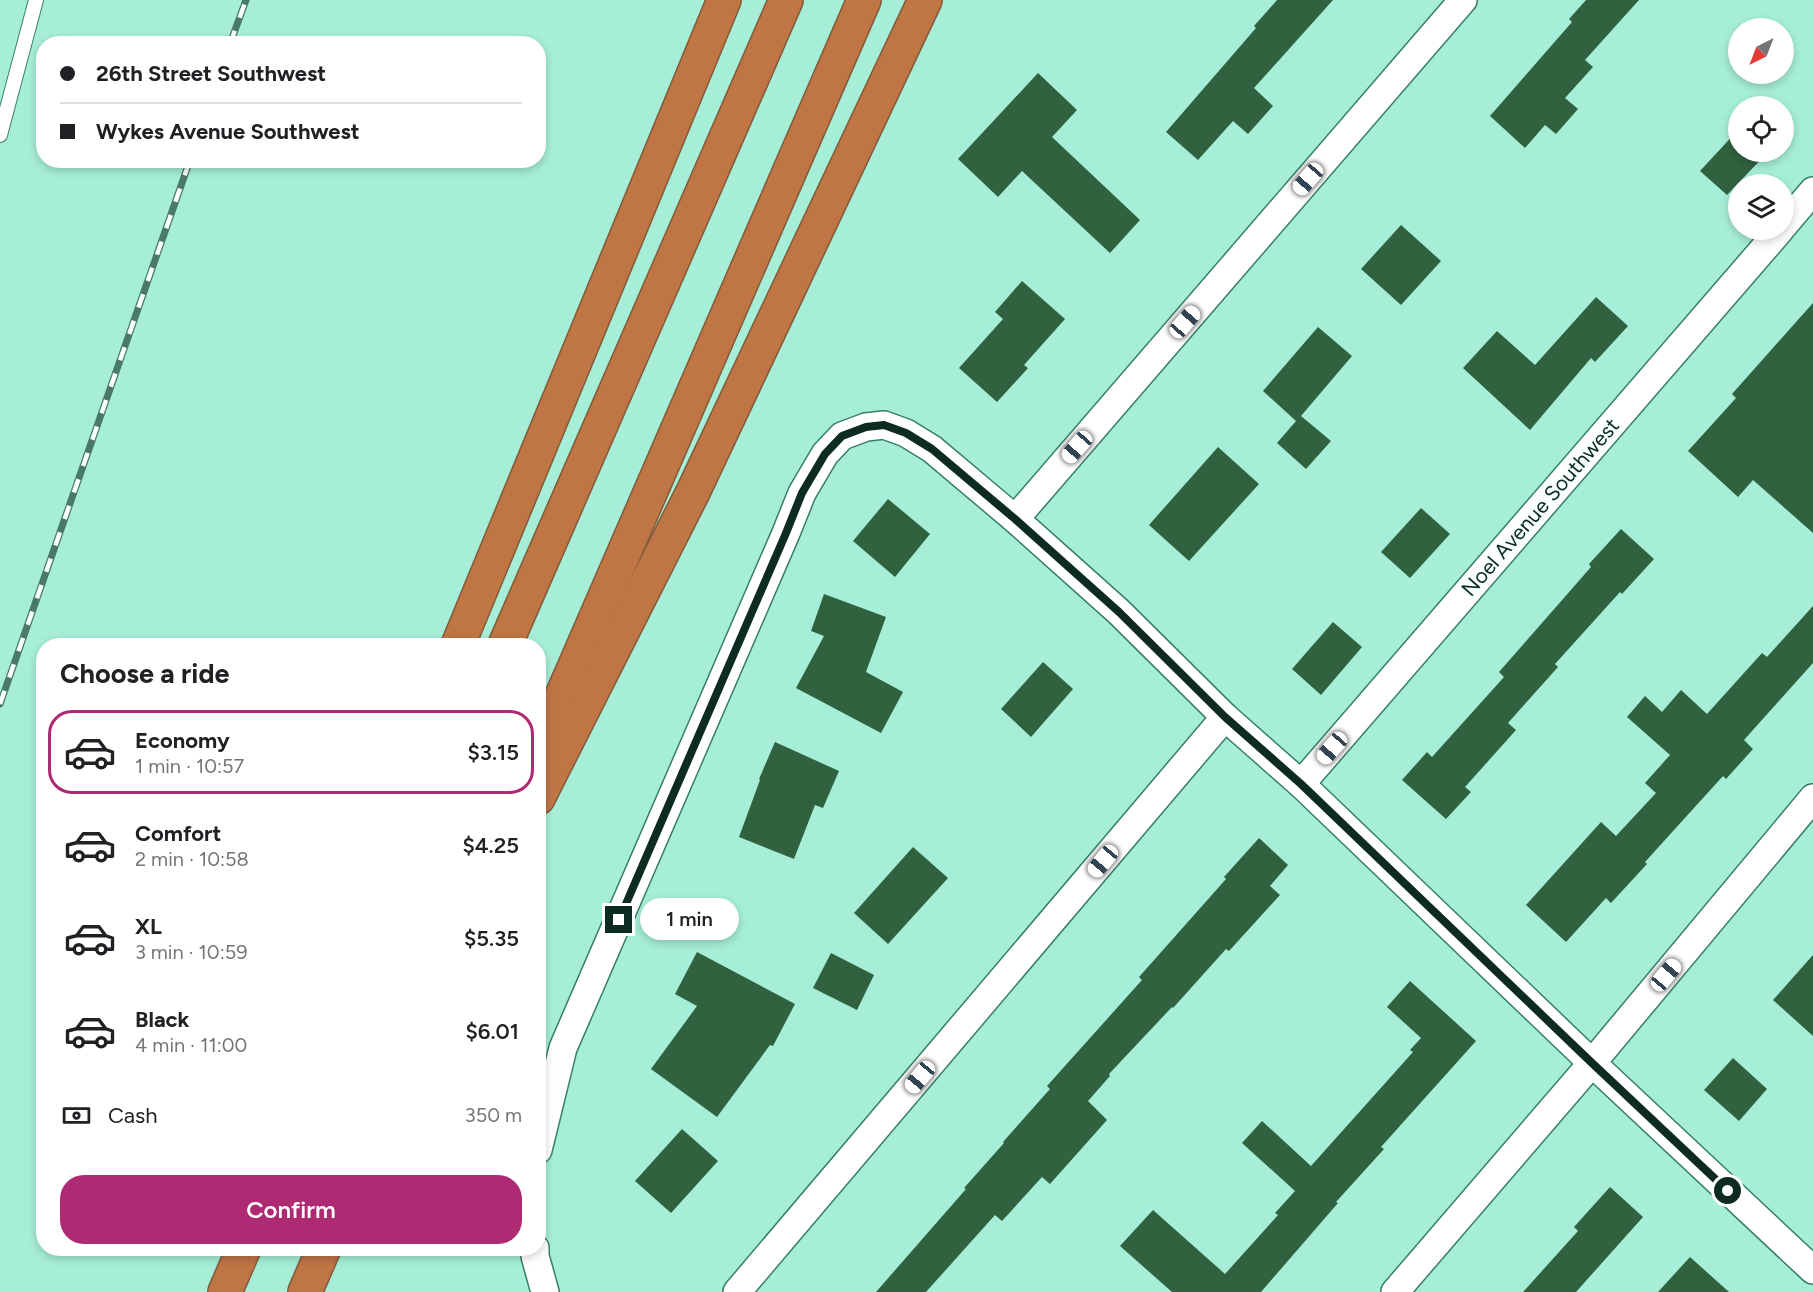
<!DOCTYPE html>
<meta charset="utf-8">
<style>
body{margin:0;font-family:Figtree,sans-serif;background:#f2f2f2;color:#202124;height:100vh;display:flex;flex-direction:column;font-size:22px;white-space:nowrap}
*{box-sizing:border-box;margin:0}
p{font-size:20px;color:#757577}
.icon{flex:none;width:33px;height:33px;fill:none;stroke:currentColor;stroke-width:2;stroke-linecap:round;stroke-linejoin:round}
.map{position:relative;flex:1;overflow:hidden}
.details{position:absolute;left:36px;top:638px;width:510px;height:618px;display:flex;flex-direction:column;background:#fff;border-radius:24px;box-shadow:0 3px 9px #0003}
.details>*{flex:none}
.top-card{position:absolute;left:36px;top:36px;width:510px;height:132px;border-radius:24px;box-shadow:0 3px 9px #0003;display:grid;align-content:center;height:132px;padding:0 24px;background:#fff}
.needle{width:39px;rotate:222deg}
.fabs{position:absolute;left:1728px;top:18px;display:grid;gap:12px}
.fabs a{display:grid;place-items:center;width:66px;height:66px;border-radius:50%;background:#fff;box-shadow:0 3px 9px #0003;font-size:30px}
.end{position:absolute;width:27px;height:27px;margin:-14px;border:8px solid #0d2b23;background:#fff;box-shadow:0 0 0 3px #fff}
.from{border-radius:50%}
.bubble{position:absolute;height:42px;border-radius:21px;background:#fff;box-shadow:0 3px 9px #0003;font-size:20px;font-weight:600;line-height:42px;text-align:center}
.car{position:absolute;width:18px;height:36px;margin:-18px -9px;border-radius:8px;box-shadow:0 0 4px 2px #0007;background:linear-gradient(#fff 24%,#345 0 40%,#fff 0 76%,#345 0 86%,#fff 0)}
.top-card b{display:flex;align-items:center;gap:21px;height:57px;font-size:22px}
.top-card b+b{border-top:2px solid #e0e0e0}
.top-card i{width:15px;height:15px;background:#202124}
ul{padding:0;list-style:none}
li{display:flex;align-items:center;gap:18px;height:84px;margin:0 12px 9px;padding:0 12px;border:3px solid transparent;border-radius:24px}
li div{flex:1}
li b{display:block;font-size:22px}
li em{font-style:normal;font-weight:600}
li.current{border-color:#ae2a72}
li>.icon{width:54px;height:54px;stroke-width:1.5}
h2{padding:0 24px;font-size:27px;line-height:72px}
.pay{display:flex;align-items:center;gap:15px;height:66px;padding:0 24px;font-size:22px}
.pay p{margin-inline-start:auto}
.action{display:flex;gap:12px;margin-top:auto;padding:12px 24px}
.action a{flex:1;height:69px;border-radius:24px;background:#ae2a72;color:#fff;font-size:24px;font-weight:600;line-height:69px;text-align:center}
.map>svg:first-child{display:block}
.building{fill:#30623f}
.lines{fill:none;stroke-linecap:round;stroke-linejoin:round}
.service-casing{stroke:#377e6a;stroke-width:16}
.minor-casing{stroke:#377e6a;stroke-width:30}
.motorway-casing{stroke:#815b39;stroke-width:36}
.service{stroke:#fff;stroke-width:14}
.minor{stroke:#fff;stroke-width:27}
.motorway{stroke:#c07545;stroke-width:33}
.rail-casing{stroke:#4a786a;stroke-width:7}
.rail{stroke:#f8fffd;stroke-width:4.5;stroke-dasharray:14;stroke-linecap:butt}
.route{stroke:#0d2b23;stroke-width:8}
.labels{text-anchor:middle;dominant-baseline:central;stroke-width:6;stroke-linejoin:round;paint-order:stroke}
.street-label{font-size:21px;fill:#0d2b23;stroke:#f8fffd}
</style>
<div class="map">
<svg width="1813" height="1292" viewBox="0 0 1813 1292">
<rect width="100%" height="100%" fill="#a6eed7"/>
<g class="building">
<path d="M 1277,0 L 1333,0 L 1254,88 L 1273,106 L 1248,134 L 1233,121 L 1198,160 L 1166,132 L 1256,28 L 1254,26 Z"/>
<path d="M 1586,0 L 1639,0 L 1585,60 L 1593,67 L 1565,98 L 1578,109 L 1556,134 L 1545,125 L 1525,148 L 1490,116 L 1572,22 L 1569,19 Z"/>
<path d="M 1038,73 L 1077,110 L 1052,137 L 1140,220 L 1110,253 L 1022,171 L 998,197 L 958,159 Z"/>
<path d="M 1738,130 L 1738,152 L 1768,152 L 1727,195 L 1700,171 Z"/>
<path d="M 1401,225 L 1441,261 L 1401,305 L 1361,269 Z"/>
<path d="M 1022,281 L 1065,319 L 1024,365 L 1028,368 L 997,402 L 959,368 L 1003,319 L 995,312 Z"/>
<path d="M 1596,297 L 1628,326 L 1595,362 L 1591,358 L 1530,430 L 1463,368 L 1497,331 L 1535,365 Z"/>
<path d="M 1813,303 L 1813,533 L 1753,480 L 1738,497 L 1688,451 L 1736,398 L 1732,394 Z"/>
<path d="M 1318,327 L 1352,356 L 1301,416 L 1331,441 L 1306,469 L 1277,443 L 1296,421 L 1263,391 Z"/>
<path d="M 1218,447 L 1259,484 L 1189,561 L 1149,525 Z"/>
<path d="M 888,499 L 930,534 L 895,577 L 853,541 Z"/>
<path d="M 1421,508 L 1450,534 L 1410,578 L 1381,552 Z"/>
<path d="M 1621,529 L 1654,559 L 1622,594 L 1620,592 L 1555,664 L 1558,667 L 1508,723 L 1516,730 L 1465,787 L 1471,792 L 1446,819 L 1402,780 L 1427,752 L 1432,757 L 1504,677 L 1499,672 L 1591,567 L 1589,564 Z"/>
<path d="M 824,594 L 886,617 L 866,672 L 903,692 L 881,733 L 796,688 L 824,636 L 811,631 Z"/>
<path d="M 1813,606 L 1813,663 L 1744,740 L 1753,749 L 1726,779 L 1723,776 L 1645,862 L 1647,864 L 1611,903 L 1606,898 L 1566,942 L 1526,905 L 1601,822 L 1616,836 L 1656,793 L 1645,783 L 1670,755 L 1627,717 L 1645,696 L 1662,712 L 1681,690 L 1707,714 L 1762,653 L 1767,657 Z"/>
<path d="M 1333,622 L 1362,647 L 1321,695 L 1292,669 Z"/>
<path d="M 1043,662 L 1073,689 L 1031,737 L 1001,709 Z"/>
<path d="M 775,742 L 839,771 L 823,808 L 815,805 L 794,859 L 739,837 L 760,780 L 759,779 Z"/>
<path d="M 1259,838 L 1288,865 L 1270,886 L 1280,895 L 1229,951 L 1226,949 L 1173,1008 L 1172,1007 L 1109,1074 L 1110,1076 L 1088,1101 L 1107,1120 L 1050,1184 L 1042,1177 L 1002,1221 L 995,1215 L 926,1292 L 876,1292 L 966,1189 L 964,1188 L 1004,1143 L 1003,1142 L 1050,1089 L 1047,1086 L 1142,980 L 1139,977 L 1226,879 L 1224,877 Z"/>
<path d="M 913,847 L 948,878 L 888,944 L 854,913 Z"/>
<path d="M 697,952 L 795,1004 L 773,1046 L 770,1045 L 717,1117 L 651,1069 L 697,1006 L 675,994 Z"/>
<path d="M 831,953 L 874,975 L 857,1010 L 813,988 Z"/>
<path d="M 1813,955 L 1813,1036 L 1773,1000 Z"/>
<path d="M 1410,981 L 1476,1041 L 1381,1147 L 1384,1149 L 1336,1202 L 1338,1203 L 1261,1292 L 1172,1292 L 1120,1246 L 1153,1210 L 1225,1274 L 1278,1215 L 1275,1213 L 1295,1191 L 1242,1143 L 1262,1121 L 1311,1166 L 1413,1052 L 1410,1050 L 1421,1038 L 1387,1007 Z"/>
<path d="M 1733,1058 L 1767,1089 L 1739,1121 L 1704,1090 Z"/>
<path d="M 682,1129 L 718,1161 L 671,1213 L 635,1181 Z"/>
<path d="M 1610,1187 L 1643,1217 L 1576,1292 L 1523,1292 L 1578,1231 L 1574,1227 Z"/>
<path d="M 1690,1257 L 1729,1292 L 1658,1292 Z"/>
</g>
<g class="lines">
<defs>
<path id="service" d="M 0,135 L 36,0"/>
<g id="minor">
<path d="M 1784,225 L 1813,191"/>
<path d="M 1015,519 L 1463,0"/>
<path d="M 1301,784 L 1780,230"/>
<path d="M 538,1150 L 563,1048 L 786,533 L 802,493 L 825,454 L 842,436 L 866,427 L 884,425 L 906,433 L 932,449 L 1015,519 L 1119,612 L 1225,717 L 1301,784 L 1592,1063 L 1813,1270"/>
<path d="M 535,1248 L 535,1256 L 545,1292"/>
<path d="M 737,1292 L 1225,717"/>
<path d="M 1395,1292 L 1592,1063 L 1813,798"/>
</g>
<g id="motorway">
<path d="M 458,645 L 724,0"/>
<path d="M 505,645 L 786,0"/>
<path d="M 538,751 L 864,0"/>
<path d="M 538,798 L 693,492 L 925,0"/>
<path d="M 225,1292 L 244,1248"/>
<path d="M 305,1292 L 324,1248"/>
</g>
</defs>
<use href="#service" class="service-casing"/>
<use href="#minor" class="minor-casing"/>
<use href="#motorway" class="motorway-casing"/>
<use href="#service" class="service"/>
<use href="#minor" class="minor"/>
<use href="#motorway" class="motorway"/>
<defs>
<g id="rail">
<path d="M 230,44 L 246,0"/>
<path d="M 0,704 L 190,160"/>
</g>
</defs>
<use href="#rail" class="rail-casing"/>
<use href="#rail" class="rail"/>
</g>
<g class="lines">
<path class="route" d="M 619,920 L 786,533 L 802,493 L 825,454 L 842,436 L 866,427 L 884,425 L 906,433 L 932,449 L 1015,519 L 1119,612 L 1225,717 L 1301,784 L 1592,1063 L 1728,1191"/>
</g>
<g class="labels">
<g class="street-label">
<text transform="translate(1540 507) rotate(-49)">Noel Avenue Southwest</text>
</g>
</g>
</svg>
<div class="fabs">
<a><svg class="needle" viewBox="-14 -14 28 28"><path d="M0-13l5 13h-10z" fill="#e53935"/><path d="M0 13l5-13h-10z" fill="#757577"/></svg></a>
<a><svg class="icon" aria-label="locate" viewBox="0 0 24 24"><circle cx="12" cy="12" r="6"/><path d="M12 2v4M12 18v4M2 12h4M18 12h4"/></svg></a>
<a><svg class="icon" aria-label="layers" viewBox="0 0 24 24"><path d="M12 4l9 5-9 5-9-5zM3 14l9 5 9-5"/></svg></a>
</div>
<i class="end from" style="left:1728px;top:1191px"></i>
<i class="end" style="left:619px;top:920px"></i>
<div class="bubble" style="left:640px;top:898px;width:99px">1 min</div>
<i class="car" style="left:1308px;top:179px;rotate:221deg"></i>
<i class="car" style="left:1185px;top:322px;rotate:41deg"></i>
<i class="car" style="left:1077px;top:447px;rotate:221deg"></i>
<i class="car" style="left:1332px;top:748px;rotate:221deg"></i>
<i class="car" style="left:1103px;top:861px;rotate:220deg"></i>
<i class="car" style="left:1666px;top:975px;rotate:40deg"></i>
<i class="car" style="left:920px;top:1077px;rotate:220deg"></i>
<div class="top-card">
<b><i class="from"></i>26th Street Southwest</b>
<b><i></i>Wykes Avenue Southwest</b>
</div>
<section class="details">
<h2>Choose a ride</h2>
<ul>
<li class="current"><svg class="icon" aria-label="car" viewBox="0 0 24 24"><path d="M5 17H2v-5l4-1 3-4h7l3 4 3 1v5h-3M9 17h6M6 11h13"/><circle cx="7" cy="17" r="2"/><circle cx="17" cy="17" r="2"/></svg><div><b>Economy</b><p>1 min · 10:57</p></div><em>$3.15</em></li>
<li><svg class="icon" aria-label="car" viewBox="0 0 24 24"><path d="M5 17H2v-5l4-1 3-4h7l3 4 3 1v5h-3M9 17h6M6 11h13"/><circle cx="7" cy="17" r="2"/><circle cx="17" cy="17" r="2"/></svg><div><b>Comfort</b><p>2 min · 10:58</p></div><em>$4.25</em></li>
<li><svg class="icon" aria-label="car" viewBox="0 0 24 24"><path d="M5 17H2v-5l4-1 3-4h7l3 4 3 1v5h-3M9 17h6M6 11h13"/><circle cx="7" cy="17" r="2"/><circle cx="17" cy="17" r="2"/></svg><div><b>XL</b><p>3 min · 10:59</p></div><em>$5.35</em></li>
<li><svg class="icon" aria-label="car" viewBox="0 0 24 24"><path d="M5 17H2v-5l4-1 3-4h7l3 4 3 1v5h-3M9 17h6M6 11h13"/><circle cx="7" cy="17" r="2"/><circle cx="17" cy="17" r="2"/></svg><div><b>Black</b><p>4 min · 11:00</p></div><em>$6.01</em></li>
</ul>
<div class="pay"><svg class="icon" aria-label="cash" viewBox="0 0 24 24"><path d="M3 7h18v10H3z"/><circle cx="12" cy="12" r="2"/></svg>Cash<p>350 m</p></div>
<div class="action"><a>Confirm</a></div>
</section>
</div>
